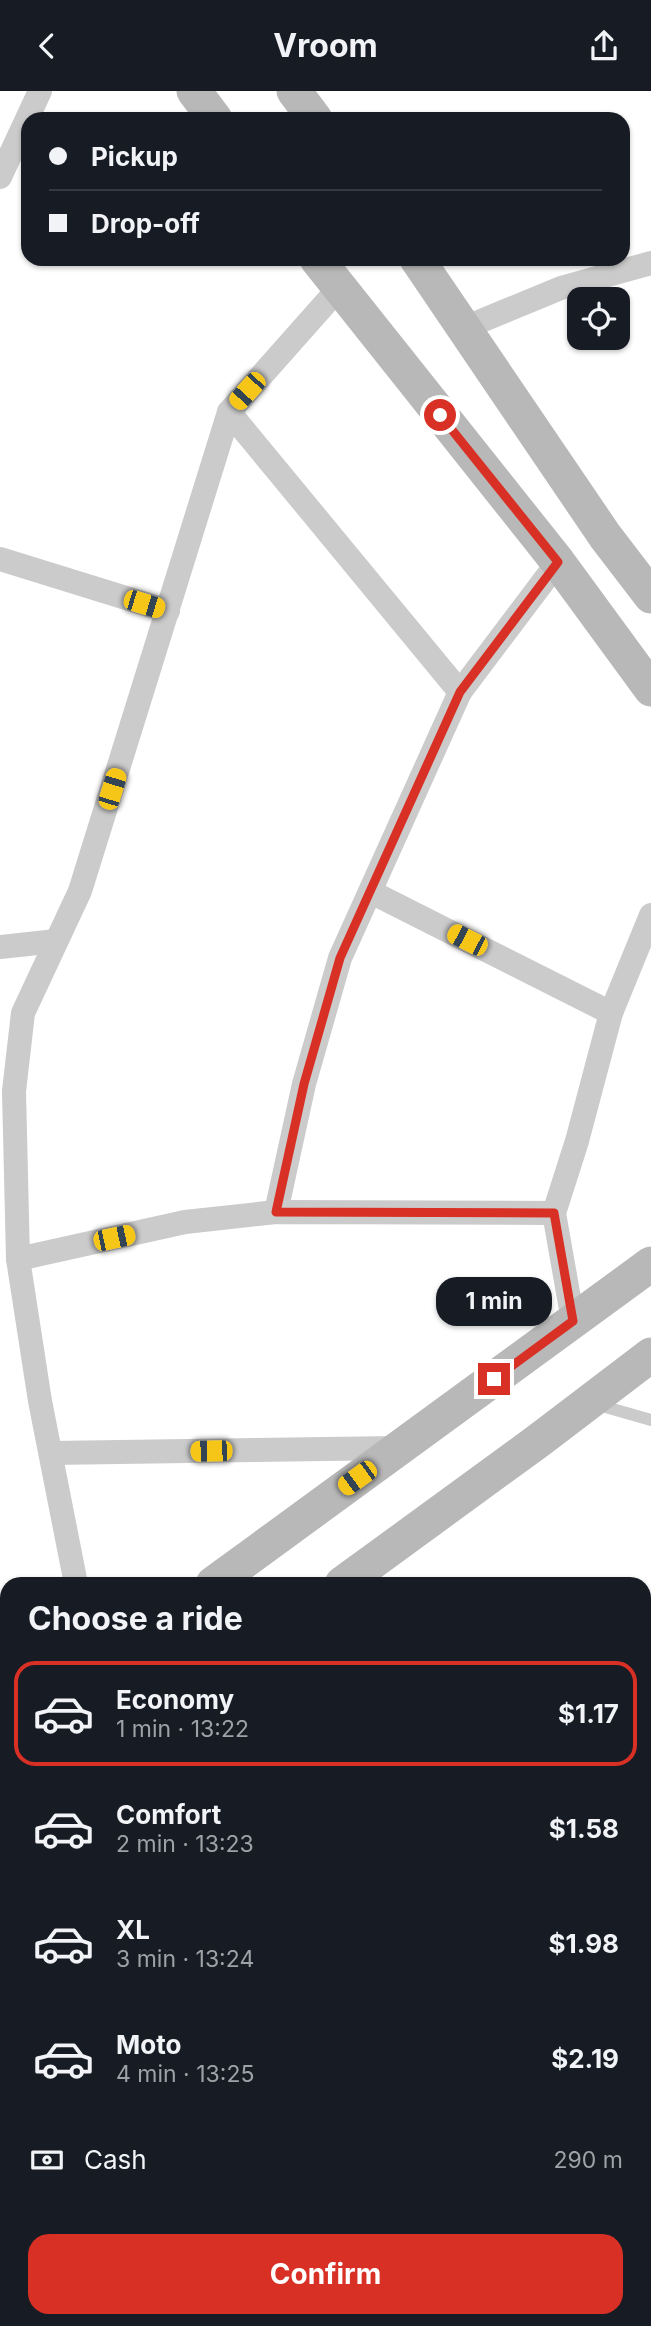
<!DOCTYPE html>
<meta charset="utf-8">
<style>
body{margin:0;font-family:Inter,sans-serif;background:#242831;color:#f1f3f6;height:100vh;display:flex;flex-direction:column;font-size:26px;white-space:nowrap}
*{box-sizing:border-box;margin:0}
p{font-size:23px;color:#9ea1a6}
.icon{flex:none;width:38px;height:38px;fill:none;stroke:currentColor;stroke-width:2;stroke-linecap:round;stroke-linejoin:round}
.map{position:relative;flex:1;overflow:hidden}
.side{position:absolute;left:0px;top:1486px;width:651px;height:751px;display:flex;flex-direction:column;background:#171b24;border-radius:21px 21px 0 0;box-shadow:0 2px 5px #0004}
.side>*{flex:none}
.hud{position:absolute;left:21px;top:21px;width:609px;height:154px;border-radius:21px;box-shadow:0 2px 5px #0004;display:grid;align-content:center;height:154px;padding:0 28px;background:#171b24}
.tools{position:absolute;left:567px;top:196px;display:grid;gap:14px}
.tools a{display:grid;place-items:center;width:63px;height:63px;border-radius:14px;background:#171b24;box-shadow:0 2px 5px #0004;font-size:35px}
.end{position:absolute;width:32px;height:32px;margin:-16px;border:9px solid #d93025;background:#fff;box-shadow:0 0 0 4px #fff}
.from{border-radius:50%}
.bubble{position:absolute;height:49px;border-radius:21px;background:#171b24;box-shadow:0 2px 5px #0004;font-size:23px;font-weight:700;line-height:49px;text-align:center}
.car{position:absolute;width:21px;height:42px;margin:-21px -10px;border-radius:9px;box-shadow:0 0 5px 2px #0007;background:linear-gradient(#f5c518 24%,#345 0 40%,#f5c518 0 76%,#345 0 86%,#f5c518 0)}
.hud b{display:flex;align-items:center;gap:24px;height:66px;font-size:26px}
.hud b+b{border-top:2px solid #363941}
.hud i{width:18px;height:18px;background:#f1f3f6}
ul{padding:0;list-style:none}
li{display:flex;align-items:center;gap:21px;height:105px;margin:0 14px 10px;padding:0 14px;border:4px solid transparent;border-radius:21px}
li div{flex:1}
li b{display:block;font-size:26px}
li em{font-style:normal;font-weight:700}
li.active{border-color:#d93025}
li>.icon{width:63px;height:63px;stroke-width:1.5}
h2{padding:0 28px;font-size:32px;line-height:84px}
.pay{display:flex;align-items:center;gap:18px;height:77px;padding:0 28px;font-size:26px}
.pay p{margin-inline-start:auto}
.button{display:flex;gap:14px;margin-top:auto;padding:14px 28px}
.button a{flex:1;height:80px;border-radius:21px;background:#d93025;color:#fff;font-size:28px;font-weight:700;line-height:80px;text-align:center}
header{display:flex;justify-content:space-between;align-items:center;height:91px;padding:0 28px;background:#171b24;font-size:32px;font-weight:700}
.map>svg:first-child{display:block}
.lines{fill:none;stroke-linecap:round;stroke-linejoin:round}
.lane{stroke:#cbcbcb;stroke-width:12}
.street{stroke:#cbcbcb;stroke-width:24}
.secondary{stroke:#b8b8b8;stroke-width:35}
.route{stroke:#d93025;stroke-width:9}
</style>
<header><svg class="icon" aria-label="back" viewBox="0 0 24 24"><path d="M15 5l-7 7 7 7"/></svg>Vroom<svg class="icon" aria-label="share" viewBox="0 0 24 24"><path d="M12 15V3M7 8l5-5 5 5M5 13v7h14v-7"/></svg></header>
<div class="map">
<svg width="651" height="2235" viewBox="0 0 651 2235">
<rect width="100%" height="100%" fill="#fff"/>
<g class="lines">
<path class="lane" d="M 595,1313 L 651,1329"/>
<g class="street">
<path d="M 0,86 L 40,0"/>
<path d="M 464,237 L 561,197 L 651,172"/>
<path d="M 229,321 L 460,601"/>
<path d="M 0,468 L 168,520"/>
<path d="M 371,801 L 611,922"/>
<path d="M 0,856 L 56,850"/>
<path d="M 276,1121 L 304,993 L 340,867 L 460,601 L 558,471"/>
<path d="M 18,1168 L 185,1131 L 276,1121 L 554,1122"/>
<path d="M 573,1230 L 554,1122 L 577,1050 L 611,922 L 651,824"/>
<path d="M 51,1362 L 398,1357"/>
<path d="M 76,1493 L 40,1310 L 18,1168 L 14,1000 L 23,922 L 80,800 L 229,321 L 339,197"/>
<path d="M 644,1827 L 651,1821"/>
<path d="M 644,2136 L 651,2131"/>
<path d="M 394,2230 L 398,2235"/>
<path d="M 81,2235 L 89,2230"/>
<path d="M 498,2235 L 506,2230"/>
</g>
<g class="secondary">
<path d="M 194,0 L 215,28"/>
<path d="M 294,0 L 315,28"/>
<path d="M 317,168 L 558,471 L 651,598"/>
<path d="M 417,168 L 605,445 L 651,505"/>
<path d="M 213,1493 L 651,1173"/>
<path d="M 342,1493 L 538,1350 L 651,1264"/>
<path d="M 0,1648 L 7,1643"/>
<path d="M 0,1742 L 7,1737"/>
</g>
</g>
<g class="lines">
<path class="route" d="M 440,324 L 558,471 L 460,601 L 340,867 L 304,993 L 276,1121 L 554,1122 L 573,1230 L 494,1288"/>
</g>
</svg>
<div class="tools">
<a><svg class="icon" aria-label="locate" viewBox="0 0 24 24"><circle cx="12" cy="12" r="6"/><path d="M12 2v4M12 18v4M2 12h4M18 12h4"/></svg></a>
</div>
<i class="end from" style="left:440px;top:324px"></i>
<i class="end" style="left:494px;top:1288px"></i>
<div class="bubble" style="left:436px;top:1186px;width:116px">1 min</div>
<i class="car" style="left:247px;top:300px;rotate:222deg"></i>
<i class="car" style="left:144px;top:513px;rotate:107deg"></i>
<i class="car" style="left:112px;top:698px;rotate:17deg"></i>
<i class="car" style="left:467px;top:849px;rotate:297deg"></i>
<i class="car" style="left:114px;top:1147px;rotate:78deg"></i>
<i class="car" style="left:211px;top:1360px;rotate:269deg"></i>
<i class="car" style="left:357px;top:1387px;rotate:234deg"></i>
<div class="hud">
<b><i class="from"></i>Pickup</b>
<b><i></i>Drop-off</b>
</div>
<section class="side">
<h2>Choose a ride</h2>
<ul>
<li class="active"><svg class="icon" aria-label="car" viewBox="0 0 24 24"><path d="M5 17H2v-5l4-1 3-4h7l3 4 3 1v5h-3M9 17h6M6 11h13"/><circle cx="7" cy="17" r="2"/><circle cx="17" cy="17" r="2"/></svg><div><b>Economy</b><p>1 min · 13:22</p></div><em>$1.17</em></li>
<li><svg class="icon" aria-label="car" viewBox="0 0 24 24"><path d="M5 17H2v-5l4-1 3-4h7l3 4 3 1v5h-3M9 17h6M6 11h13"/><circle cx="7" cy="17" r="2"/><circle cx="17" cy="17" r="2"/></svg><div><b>Comfort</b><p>2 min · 13:23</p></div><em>$1.58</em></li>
<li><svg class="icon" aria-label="car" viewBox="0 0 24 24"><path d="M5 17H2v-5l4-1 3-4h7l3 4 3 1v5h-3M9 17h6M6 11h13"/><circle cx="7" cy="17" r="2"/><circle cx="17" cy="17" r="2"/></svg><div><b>XL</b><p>3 min · 13:24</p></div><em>$1.98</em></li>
<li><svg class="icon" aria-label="car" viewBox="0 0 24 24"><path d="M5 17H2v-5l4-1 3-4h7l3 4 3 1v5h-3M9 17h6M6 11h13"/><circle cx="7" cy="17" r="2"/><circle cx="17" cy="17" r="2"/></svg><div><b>Moto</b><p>4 min · 13:25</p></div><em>$2.19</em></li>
</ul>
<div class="pay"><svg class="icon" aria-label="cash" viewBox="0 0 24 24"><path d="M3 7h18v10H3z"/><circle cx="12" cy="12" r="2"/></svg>Cash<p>290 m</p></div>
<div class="button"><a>Confirm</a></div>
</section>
</div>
